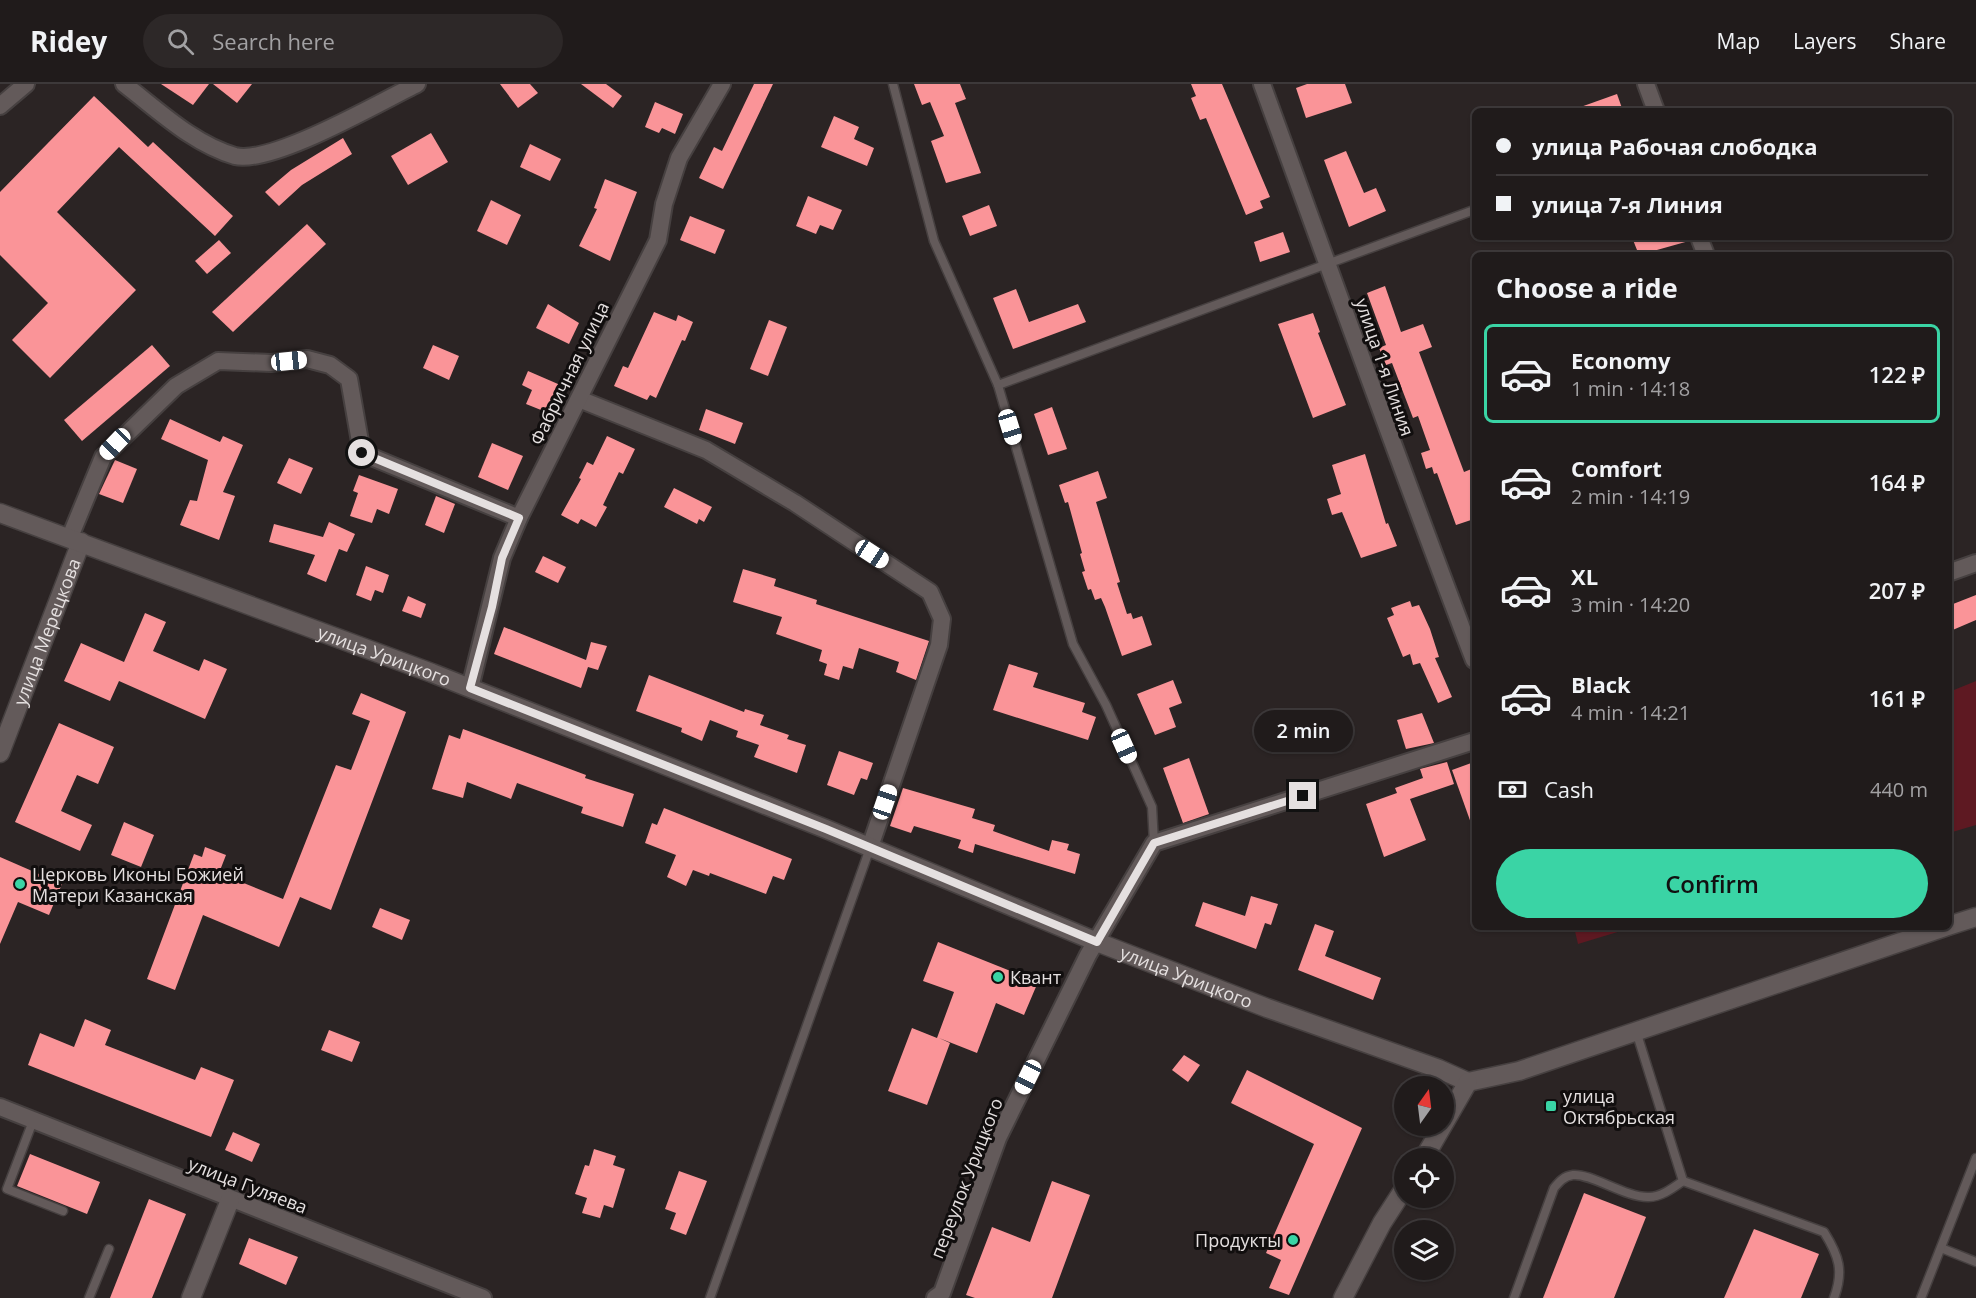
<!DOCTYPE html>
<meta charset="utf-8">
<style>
body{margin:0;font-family:"Open Sans",sans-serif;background:#2d2828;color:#f1f3f6;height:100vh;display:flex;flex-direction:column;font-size:22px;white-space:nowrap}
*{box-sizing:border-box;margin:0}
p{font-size:20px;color:#a2a1a3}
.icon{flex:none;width:33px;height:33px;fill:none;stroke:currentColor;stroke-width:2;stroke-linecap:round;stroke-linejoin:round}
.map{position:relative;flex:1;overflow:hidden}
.details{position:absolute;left:1472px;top:168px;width:480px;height:678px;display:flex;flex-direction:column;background:#201b1b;border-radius:9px;box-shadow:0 2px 4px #0004,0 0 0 2px #3d393a}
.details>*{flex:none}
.hud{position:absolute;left:1472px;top:24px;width:480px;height:132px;border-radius:9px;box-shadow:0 2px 4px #0004,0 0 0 2px #3d393a;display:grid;align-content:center;height:132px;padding:0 24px;background:#201b1b}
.needle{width:39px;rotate:14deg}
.buttons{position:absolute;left:1394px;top:992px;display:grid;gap:12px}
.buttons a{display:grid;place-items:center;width:60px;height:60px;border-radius:50%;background:#201b1b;box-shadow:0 2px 4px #0004,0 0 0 2px #3d393a;font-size:30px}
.end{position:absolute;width:27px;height:27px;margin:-14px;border:8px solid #e5e0e0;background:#111;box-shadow:0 0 0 3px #111}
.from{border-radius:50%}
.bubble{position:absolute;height:42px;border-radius:21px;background:#201b1b;box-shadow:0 2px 4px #0004,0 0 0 2px #3d393a;font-size:20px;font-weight:600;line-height:42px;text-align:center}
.car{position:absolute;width:18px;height:36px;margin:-18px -9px;border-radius:8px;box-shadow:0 0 4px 2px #0007;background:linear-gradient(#fff 24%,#345 0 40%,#fff 0 76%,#345 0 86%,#fff 0)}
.hud b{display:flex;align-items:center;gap:21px;height:57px;font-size:22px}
.hud b+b{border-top:2px solid #3d393a}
.hud i{width:15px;height:15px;background:#f1f3f6}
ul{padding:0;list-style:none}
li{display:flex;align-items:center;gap:18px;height:99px;margin:0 12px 9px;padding:0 12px;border:3px solid transparent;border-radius:9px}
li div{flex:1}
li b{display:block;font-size:22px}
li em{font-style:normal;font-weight:600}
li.current{border-color:#3ad4a5}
li>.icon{width:54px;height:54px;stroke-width:1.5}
h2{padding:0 24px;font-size:27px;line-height:72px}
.pay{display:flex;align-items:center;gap:15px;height:66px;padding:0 24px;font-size:22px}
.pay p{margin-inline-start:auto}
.cta{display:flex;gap:12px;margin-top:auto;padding:12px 24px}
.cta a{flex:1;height:69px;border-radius:36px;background:#3ad4a5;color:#111;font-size:24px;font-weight:600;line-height:69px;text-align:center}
header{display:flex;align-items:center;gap:36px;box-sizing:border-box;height:84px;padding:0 30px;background:#201b1b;border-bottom:2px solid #3d393a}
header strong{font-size:28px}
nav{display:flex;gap:33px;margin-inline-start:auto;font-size:21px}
.search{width:420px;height:54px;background:#2d2828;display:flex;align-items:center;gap:15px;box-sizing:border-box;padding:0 21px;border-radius:33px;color:#a2a1a3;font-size:22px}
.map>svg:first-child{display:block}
.green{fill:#5e1922}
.building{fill:#fa9498}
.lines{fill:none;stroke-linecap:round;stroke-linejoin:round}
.service-casing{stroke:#464040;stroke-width:11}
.minor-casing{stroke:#464040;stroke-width:20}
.tertiary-casing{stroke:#464040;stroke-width:21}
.secondary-casing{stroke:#464040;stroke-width:21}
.service{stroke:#635a5a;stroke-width:8}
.minor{stroke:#635a5a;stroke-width:16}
.tertiary{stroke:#635a5a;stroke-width:18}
.secondary{stroke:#635a5a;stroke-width:18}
.route{stroke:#e5e0e0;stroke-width:8}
.poi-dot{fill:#3ad4a5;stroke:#110e0e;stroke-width:2}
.labels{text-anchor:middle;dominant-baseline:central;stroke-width:6;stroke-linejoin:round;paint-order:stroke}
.street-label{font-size:18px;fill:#e5e0e0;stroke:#110e0e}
.poi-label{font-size:18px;fill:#e5e0e0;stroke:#110e0e;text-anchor:start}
</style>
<header>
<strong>Ridey</strong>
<div class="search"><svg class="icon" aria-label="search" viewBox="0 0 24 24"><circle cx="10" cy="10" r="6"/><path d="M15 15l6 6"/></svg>Search here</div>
<nav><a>Map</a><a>Layers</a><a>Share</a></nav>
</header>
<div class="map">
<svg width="1976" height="1214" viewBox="0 0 1976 1214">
<rect width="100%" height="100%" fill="#2b2424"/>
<g class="green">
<path d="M 1976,597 L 1976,741 L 1949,749 L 1949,608 Z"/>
<path d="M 1574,843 L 1634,843 L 1578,860 Z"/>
</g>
<g class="building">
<path d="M 161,0 L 209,0 L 193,21 Z"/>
<path d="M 213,0 L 252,0 L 237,19 Z"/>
<path d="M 500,0 L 530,0 L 538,9 L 518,24 Z"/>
<path d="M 581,0 L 606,0 L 622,12 L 613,24 Z"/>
<path d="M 754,0 L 773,0 L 723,105 L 699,94 L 714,63 L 722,67 Z"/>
<path d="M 914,0 L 960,0 L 966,15 L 955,19 L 981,89 L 946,99 L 931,57 L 944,52 L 930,18 L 922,21 Z"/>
<path d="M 1191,0 L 1222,0 L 1270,113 L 1260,117 L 1263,124 L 1246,131 L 1206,34 L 1200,36 L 1191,14 L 1196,12 Z"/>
<path d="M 1307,0 L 1345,0 L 1352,19 L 1306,34 L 1296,4 Z"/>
<path d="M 1617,10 L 1623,27 L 1576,27 L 1575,25 Z"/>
<path d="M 94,12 L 148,63 L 153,58 L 233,132 L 215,152 L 119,63 L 57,128 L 136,206 L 50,294 L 12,256 L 48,219 L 0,171 L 0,108 Z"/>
<path d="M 655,18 L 683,30 L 675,50 L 662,44 L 659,49 L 645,43 Z"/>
<path d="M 834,32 L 859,43 L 854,55 L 874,64 L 867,82 L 821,63 Z"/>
<path d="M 431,49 L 448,78 L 408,101 L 391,72 Z"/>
<path d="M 343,54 L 352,70 L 302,101 L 279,122 L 265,108 L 291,86 Z"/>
<path d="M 530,60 L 561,75 L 550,97 L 520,83 Z"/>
<path d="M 1346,67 L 1364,109 L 1376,104 L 1386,127 L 1349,143 L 1324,76 Z"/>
<path d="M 605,95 L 637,108 L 610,177 L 579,162 L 597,125 L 594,124 Z"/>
<path d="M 808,112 L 842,126 L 833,146 L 820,141 L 816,150 L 796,142 Z"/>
<path d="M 491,116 L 521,131 L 507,161 L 477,147 Z"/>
<path d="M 989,121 L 997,142 L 970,152 L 962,132 Z"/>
<path d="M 690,132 L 725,146 L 715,170 L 680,156 Z"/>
<path d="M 307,140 L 326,160 L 233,248 L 212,228 Z"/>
<path d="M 1283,148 L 1290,168 L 1260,178 L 1254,158 Z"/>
<path d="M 1642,153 L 1689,153 L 1689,157 L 1639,171 L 1633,156 Z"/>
<path d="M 219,156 L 231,169 L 207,190 L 195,177 Z"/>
<path d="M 1385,202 L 1401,248 L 1423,240 L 1432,263 L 1419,268 L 1464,388 L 1474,384 L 1474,435 L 1456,441 L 1437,389 L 1434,390 L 1432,383 L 1426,385 L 1421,369 L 1430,366 L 1418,332 L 1413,334 L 1392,279 L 1386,281 L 1379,264 L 1386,261 L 1367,209 Z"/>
<path d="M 1016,205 L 1029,238 L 1078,220 L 1086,238 L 1013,265 L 993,214 Z"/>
<path d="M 548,220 L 579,239 L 569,260 L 536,244 Z"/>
<path d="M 654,228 L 676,237 L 678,231 L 693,238 L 685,257 L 682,256 L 656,314 L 650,311 L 647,316 L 614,302 L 623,282 L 628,284 Z"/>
<path d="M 1313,229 L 1320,248 L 1318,249 L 1346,321 L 1313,334 L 1278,240 Z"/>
<path d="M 769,236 L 787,243 L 768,292 L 750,285 Z"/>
<path d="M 152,261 L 170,282 L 82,357 L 64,336 Z"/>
<path d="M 433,261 L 459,272 L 449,296 L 423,284 Z"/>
<path d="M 528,287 L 558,300 L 546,328 L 526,320 L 532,306 L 522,301 Z"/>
<path d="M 1052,323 L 1067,365 L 1048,371 L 1034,330 Z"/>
<path d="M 706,325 L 743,339 L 735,360 L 699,346 Z"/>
<path d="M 170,335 L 220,358 L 223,352 L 243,361 L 223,408 L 235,412 L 219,456 L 180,441 L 190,416 L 197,417 L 208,376 L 161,355 Z"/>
<path d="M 607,352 L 635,365 L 623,390 L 619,388 L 603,421 L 607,423 L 596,443 L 581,435 L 578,440 L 561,431 L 581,395 L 579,394 L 587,378 L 593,381 Z"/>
<path d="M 492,359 L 523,372 L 508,406 L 478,393 Z"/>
<path d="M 1365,370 L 1386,440 L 1388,439 L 1397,462 L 1361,474 L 1342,428 L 1332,431 L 1327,415 L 1341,410 L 1332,381 Z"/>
<path d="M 289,374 L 313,384 L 301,410 L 277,399 Z"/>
<path d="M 115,376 L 137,385 L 123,419 L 99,410 Z"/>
<path d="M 1098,387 L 1107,414 L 1096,418 L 1120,498 L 1117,499 L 1127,530 L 1131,529 L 1133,535 L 1142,532 L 1152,561 L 1122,572 L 1105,523 L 1101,514 L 1095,516 L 1091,505 L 1088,506 L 1082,488 L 1085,487 L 1080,470 L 1082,469 L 1068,418 L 1065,419 L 1059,401 Z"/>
<path d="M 359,391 L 398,405 L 389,430 L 377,425 L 372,439 L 350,432 L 358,409 L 353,407 Z"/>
<path d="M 674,404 L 712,423 L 704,438 L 699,435 L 697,440 L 664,423 Z"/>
<path d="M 436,412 L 455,420 L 444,449 L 425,441 Z"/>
<path d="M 329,438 L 355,450 L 347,468 L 339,465 L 326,498 L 307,490 L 315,471 L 269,458 L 274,440 L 323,453 Z"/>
<path d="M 543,472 L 566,483 L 558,499 L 535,488 Z"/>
<path d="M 366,482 L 389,491 L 383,509 L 375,506 L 371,517 L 356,511 Z"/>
<path d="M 743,485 L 776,495 L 774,502 L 817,516 L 816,520 L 929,557 L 916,596 L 896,588 L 899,578 L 859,564 L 853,585 L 843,582 L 839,596 L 824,591 L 827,580 L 819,577 L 822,566 L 776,550 L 782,533 L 733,518 Z"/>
<path d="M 1976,511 L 1976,536 L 1948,548 L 1948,522 Z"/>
<path d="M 408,512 L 426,520 L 421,534 L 402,527 Z"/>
<path d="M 1410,517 L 1412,523 L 1419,521 L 1430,545 L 1439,573 L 1435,574 L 1452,613 L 1438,619 L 1420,579 L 1413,581 L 1410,570 L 1403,573 L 1387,534 L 1394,531 L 1391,524 Z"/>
<path d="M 145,529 L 166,538 L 153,567 L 199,587 L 204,575 L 227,585 L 205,635 L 119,597 L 110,617 L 64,597 L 81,559 L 124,578 Z"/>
<path d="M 504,543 L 586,576 L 591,558 L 607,562 L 598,586 L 588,583 L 581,604 L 494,570 Z"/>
<path d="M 1009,580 L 1038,589 L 1033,603 L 1085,619 L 1082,628 L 1096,633 L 1088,656 L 993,626 Z"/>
<path d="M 649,591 L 744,628 L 745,625 L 764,631 L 760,641 L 789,651 L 787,655 L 806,661 L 797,689 L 754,673 L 759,661 L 736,653 L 738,647 L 710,636 L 702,657 L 681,648 L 682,644 L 636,627 Z"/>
<path d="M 1173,596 L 1182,619 L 1169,624 L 1176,643 L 1155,651 L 1137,610 Z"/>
<path d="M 361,609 L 406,628 L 331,826 L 300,813 L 279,863 L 203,831 L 175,906 L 147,895 L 194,770 L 202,773 L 205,763 L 226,771 L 219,789 L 283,815 L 336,681 L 351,686 L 370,637 L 352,630 Z"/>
<path d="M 1422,629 L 1434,659 L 1406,665 L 1397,636 Z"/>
<path d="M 59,639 L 114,663 L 98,700 L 77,691 L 61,727 L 92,741 L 80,767 L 15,738 Z"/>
<path d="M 463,645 L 586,691 L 585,694 L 634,710 L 623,743 L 581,729 L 583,723 L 517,699 L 511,715 L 467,698 L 463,714 L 432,705 L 449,651 L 460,655 Z"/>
<path d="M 839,667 L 873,679 L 867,696 L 861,694 L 854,711 L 827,701 Z"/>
<path d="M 1189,674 L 1209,730 L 1183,739 L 1163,684 Z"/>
<path d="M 1447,678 L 1454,700 L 1410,715 L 1426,756 L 1384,773 L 1366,720 L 1397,709 L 1395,704 L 1423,694 L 1420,685 Z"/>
<path d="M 1474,678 L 1474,742 L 1472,742 L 1452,686 Z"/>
<path d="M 903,704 L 975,725 L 972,734 L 995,741 L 993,747 L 1049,767 L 1052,756 L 1069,760 L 1067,766 L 1080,770 L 1075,790 L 975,760 L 973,769 L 958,764 L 961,756 L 914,742 L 911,749 L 890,742 Z"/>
<path d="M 664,724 L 792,775 L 784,796 L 773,792 L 766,810 L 710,789 L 709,792 L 693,786 L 686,802 L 667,793 L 676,771 L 645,759 L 652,739 L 657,741 Z"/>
<path d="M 124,738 L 154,751 L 141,783 L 111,771 Z"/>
<path d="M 0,773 L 62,800 L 49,831 L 18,818 L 0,860 Z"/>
<path d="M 1251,812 L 1278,820 L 1271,841 L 1265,839 L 1256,865 L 1195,842 L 1203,818 L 1245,832 Z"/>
<path d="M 380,824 L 410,836 L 402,856 L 372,843 Z"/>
<path d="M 1315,840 L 1334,847 L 1325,872 L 1381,894 L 1373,916 L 1298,886 Z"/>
<path d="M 938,858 L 1038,898 L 1024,931 L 996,919 L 977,969 L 939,954 L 950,959 L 927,1021 L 888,1007 L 912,944 L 937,954 L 954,908 L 923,897 Z"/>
<path d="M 85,935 L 111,946 L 105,961 L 195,996 L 201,983 L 234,996 L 211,1053 L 28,981 L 40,949 L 74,963 Z"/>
<path d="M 329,946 L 360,958 L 352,978 L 321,966 Z"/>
<path d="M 1184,971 L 1200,981 L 1188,998 L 1172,986 Z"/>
<path d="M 1247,986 L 1362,1044 L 1289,1211 L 1269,1204 L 1281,1176 L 1266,1169 L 1314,1060 L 1231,1019 Z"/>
<path d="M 233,1048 L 260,1060 L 252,1078 L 225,1066 Z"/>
<path d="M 594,1065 L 616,1072 L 613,1081 L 625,1085 L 613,1124 L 604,1121 L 600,1134 L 582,1129 L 587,1114 L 575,1110 L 585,1081 L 589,1082 Z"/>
<path d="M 30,1070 L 100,1098 L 87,1130 L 17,1102 Z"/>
<path d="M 679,1087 L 707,1097 L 686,1151 L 670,1145 L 676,1129 L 665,1125 Z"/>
<path d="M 1052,1097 L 1090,1111 L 1052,1214 L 975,1214 L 966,1211 L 992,1143 L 1030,1158 Z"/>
<path d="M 1584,1109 L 1646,1133 L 1614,1214 L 1543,1214 Z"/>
<path d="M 149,1115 L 186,1130 L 152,1214 L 110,1214 Z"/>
<path d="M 1754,1145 L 1819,1170 L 1801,1214 L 1724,1214 Z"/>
<path d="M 249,1154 L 298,1173 L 286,1201 L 239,1180 Z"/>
</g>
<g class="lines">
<defs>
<g id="service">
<path d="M 893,0 L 934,157 L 998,301 L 1073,560 L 1106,621 L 1152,723 L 1154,759"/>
<path d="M 998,301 L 1474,126"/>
<path d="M 1636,947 L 1683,1097 L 1824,1148 C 1839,1172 1844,1187 1834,1214"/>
<path d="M 33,1037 L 7,1105 L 63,1127"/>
<path d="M 1941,1164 L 1976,1178"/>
<path d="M 89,1214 L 109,1165"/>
<path d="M 710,1214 L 870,764"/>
<path d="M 1514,1214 L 1554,1104 C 1559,1098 1564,1092 1573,1091 C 1591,1089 1626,1114 1649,1113 C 1661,1113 1673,1104 1683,1097"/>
<path d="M 1921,1214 L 1976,1074"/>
</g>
<g id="minor">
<path d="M 124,0 C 158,26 193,60 235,72 C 272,81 380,18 417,0"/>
<path d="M 1262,0 C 1332,192 1401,385 1474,576"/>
<path d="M 1646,0 L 1656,27"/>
<path d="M 0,22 L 26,0"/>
<path d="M 1699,153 L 1706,171"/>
<path d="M 579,315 L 706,366 L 795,419 L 930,508 L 942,535 L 939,561 L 870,763"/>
<path d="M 70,453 L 103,373 L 176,302 L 218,277 L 271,279 L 307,275 L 330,281 L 349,295 L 362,369 L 519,434"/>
<path d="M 1948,489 L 1976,479"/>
<path d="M 470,604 L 502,474 L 519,434 L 658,156 L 664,120 L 679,74 L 722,0"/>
<path d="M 0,1023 L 483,1214"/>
<path d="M 935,1214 L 942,1209 L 998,1054 L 1088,871 L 1154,759 L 1474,657"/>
</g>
<g id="tertiary">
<path id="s1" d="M 0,669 L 81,458"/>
<path d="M 191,1214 L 230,1116"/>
</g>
<g id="secondary">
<path id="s2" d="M 0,429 L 432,589 L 826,745 L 1097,858 L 1267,924 L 1439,985 L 1468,998"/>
<path d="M 1948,842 L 1976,833"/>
<path d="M 1468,998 L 1519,987 L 1945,843"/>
<path d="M 1424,1074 L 1468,998"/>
<path d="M 1343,1214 L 1382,1139 L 1404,1105"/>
</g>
</defs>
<use href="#service" class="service-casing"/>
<use href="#minor" class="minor-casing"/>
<use href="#tertiary" class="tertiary-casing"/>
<use href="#secondary" class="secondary-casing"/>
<use href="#service" class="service"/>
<use href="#minor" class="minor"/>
<use href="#tertiary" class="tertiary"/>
<use href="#secondary" class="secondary"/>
</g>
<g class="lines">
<path class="route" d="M 362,369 L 519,434 L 502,474 L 492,523 L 470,604 L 826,745 L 1097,858 L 1154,759 L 1303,712"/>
</g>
<g class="poi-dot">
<circle cx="20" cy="800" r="6"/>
<circle cx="998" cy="893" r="6"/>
<rect x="1545" y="1016" width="12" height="12" rx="3"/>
<circle cx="1293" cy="1156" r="6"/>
</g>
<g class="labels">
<g class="street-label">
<text transform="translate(1385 283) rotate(71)">улица 1-я Линия</text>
<text transform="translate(569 289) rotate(-64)">Фабричная улица</text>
<text stroke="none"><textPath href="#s1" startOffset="130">улица Мерецкова</textPath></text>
<text stroke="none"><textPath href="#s2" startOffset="410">улица Урицкого</textPath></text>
<text stroke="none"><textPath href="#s2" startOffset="1274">улица Урицкого</textPath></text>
<text transform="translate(966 1094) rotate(-69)">переулок Урицкого</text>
<text transform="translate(248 1101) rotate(21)">улица Гуляева</text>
</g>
<g class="poi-label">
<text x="32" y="790">Церковь Иконы Божией<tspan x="32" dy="21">Матери Казанская</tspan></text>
<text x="1010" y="893">Квант</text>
<text x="1563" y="1012">улица<tspan x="1563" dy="21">Октябрьская</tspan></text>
<text x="1281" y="1156" text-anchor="end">Продукты</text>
</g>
</g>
</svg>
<div class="buttons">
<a><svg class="needle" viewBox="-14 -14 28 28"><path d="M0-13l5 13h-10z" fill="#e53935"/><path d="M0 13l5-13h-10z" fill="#a2a1a3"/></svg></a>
<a><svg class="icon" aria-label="locate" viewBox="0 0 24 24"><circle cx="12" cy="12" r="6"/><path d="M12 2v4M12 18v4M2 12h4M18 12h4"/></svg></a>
<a><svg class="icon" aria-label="layers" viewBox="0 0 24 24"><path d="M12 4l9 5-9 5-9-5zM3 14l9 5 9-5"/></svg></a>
</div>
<i class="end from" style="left:362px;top:369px"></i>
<i class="end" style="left:1303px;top:712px"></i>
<div class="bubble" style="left:1254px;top:626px;width:99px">2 min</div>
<i class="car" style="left:289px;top:277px;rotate:84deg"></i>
<i class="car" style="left:1010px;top:343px;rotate:163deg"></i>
<i class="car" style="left:115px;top:360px;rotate:224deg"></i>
<i class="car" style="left:872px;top:470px;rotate:123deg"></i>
<i class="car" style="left:1124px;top:662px;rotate:156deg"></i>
<i class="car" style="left:885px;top:718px;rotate:19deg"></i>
<i class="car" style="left:1028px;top:993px;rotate:206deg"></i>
<div class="hud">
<b><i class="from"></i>улица Рабочая слободка</b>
<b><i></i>улица 7-я Линия</b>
</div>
<section class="details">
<h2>Choose a ride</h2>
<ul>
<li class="current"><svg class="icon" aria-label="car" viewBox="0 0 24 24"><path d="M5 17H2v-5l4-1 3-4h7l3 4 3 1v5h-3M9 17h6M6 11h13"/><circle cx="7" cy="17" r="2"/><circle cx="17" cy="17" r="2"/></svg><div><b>Economy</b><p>1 min · 14:18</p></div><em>122 ₽</em></li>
<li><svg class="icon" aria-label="car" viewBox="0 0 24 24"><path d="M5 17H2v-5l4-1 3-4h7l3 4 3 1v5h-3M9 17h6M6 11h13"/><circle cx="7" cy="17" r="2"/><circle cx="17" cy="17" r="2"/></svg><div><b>Comfort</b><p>2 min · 14:19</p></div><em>164 ₽</em></li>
<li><svg class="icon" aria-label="car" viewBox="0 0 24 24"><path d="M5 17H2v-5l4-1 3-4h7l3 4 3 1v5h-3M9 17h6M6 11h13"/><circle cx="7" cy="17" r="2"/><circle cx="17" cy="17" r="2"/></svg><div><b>XL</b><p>3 min · 14:20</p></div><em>207 ₽</em></li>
<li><svg class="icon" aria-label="car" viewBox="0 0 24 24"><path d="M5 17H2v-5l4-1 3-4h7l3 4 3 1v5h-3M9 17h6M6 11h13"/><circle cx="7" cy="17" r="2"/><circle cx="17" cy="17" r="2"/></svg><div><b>Black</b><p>4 min · 14:21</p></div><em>161 ₽</em></li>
</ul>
<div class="pay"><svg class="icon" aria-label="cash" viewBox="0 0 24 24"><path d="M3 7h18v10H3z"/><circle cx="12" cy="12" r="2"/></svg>Cash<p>440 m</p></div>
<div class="cta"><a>Confirm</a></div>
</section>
</div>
